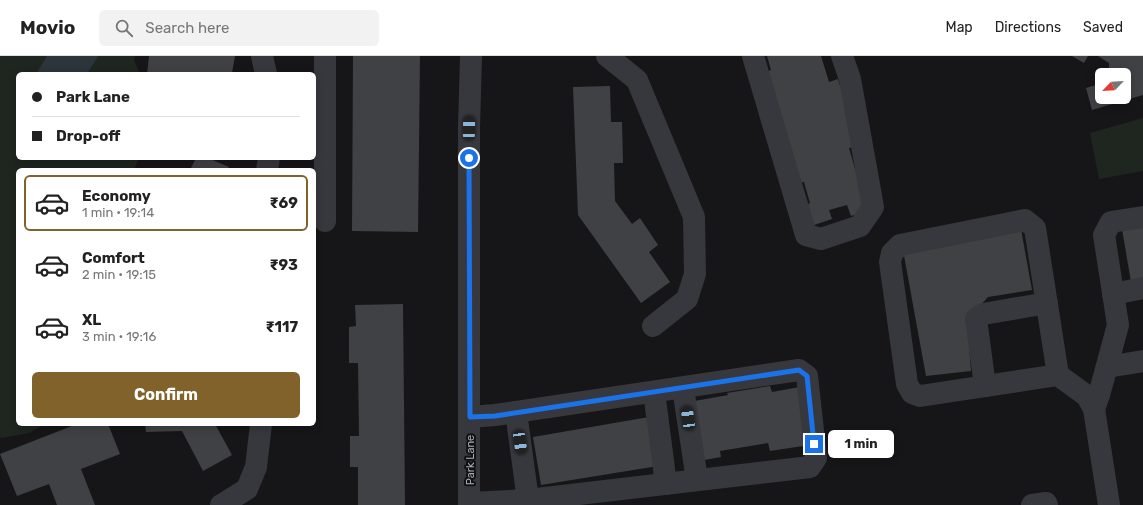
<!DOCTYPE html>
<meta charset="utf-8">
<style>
body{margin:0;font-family:Rubik,sans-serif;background:#f2f2f2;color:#222;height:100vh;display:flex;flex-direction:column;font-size:15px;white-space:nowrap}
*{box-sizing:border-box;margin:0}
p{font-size:13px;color:#767676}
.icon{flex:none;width:22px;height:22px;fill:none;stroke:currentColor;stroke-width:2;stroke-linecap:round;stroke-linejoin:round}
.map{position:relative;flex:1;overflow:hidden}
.drawer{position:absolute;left:16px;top:112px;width:300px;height:258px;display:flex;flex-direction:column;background:#fff;border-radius:6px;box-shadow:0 2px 10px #0003}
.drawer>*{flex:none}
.banner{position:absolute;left:16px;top:16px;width:300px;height:88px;border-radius:6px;box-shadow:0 2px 10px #0003;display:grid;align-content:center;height:88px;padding:0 16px;background:#fff}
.needle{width:26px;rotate:245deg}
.tools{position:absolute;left:1095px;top:12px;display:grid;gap:8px}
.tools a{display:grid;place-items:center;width:36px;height:36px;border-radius:6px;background:#fff;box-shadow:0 2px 10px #0003;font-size:20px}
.end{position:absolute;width:18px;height:18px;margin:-9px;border:5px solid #1a73e8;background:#fff;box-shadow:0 0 0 2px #fff}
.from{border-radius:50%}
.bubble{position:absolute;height:28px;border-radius:6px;background:#fff;box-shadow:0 2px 10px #0003;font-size:13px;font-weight:700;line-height:28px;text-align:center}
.car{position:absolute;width:12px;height:24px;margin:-12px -6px;border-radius:5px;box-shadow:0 0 3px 1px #0007;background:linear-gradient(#222 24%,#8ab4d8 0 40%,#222 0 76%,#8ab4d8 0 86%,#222 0)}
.banner b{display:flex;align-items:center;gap:14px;height:38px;font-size:15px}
.banner b+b{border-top:1px solid #e0e0e0}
.banner i{width:10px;height:10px;background:#222}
ul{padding:7px 0 0;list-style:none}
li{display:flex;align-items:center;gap:12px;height:56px;margin:0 8px 6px;padding:0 8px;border:2px solid transparent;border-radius:6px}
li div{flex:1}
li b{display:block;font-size:15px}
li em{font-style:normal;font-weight:700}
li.current{border-color:#80622a}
li>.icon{width:36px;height:36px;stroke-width:1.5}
.cta{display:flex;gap:8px;margin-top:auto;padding:8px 16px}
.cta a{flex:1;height:46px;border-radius:6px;background:#80622a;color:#fff;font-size:16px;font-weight:700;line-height:46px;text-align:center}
header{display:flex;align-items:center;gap:24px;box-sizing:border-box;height:56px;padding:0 20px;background:#fff;border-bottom:1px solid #e0e0e0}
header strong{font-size:19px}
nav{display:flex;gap:22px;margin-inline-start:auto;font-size:14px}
.search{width:280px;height:36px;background:#f2f2f2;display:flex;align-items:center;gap:10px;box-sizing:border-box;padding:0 14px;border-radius:6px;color:#767676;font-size:15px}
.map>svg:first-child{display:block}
.green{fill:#1e261f}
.water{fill:#2c353c}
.building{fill:#404145}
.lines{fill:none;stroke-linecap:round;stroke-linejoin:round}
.minor{stroke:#37383d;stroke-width:22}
.route{stroke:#1a73e8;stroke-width:5}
.labels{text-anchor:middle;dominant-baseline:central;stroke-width:4;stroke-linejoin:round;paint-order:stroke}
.street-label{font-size:11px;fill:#a8adb8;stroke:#111113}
</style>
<header>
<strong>Movio</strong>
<div class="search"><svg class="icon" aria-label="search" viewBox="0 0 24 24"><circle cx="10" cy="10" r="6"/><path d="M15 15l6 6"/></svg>Search here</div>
<nav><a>Map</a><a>Directions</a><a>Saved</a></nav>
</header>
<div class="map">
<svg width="1143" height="449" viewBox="0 0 1143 449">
<rect width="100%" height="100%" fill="#161618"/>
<g class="green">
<path d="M 0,0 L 135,0 L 134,4 L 140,18 L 18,18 L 18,102 L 139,102 L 134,114 L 18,114 L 18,368 L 45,368 L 29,377 L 2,382 L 0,381 Z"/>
<path d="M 1143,62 L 1143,115 L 1099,123 L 1090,77 Z"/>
</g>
<path class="water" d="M 47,0 L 98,0 L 87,18 L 36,18 Z"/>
<g class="building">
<path d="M 149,0 L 235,0 L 232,17 L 220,18 L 147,18 Z"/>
<path d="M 353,0 L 420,0 L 418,176 L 352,175 Z"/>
<path d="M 767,0 L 821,0 L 829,26 L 838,23 L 858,89 L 849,92 L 867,155 L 851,160 L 847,149 L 829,154 L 832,163 L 814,169 L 808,148 L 810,147 L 804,126 L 799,127 L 766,16 L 771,14 Z"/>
<path d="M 1072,0 L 1088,0 L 1084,7 Z"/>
<path d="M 1098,0 L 1143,0 L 1143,39 L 1092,54 L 1086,32 L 1102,27 L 1102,41 L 1124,41 L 1124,19 L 1109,19 L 1109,7 Z"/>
<path d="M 610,30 L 611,66 L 622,66 L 623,107 L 614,107 L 615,145 L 632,168 L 640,162 L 658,189 L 649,196 L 670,226 L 641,247 L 578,159 L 573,31 Z"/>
<path d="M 196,102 L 208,102 L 229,111 L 227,114 L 190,114 Z"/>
<path d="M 1143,169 L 1143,224 L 1131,226 L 1122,173 Z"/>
<path d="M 1021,173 L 1032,234 L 988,241 L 967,264 L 971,315 L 926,320 L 903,194 Z"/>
<path d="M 403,248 L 405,449 L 358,449 L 358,411 L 350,411 L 350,380 L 359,380 L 358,307 L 349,307 L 349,271 L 356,270 L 355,249 Z"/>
<path d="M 770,330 L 772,336 L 800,331 L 810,389 L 770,395 L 768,387 L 720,395 L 721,401 L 699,405 L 689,346 L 728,339 L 727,337 Z"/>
<path d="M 649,361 L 658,410 L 541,429 L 533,381 Z"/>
<path d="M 77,368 L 108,368 L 120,398 L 81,413 L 95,449 L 57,449 L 49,428 L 17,440 L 0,398 Z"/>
<path d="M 145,368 L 215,368 L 232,399 L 203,415 L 182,375 L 146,376 Z"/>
</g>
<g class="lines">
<g class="minor">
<path d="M 262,0 L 266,18"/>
<path d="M 607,0 L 637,24 L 694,161 L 695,218 L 687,243 L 653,270"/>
<path d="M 753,0 L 806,179 L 821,183 L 860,170 L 873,151 L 850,23 L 842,0"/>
<path d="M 267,114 L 269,102"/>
<path d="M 1025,164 L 1035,172 L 1058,319 L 920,340 L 912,337 L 907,328 L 890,206 L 892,197 L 900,189 Z"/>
<path d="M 325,165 L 325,0"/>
<path d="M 1113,238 L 1143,232"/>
<path d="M 1107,311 L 1143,305"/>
<path d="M 1058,319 L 1087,340 L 1094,353 L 1109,449"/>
<path d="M 985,330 L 976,263 L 983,258 L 1047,247"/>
<path d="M 683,332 L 697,424"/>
<path d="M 654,336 L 666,428"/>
<path d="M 1094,353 L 1099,339 L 1118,269 L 1104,179 L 1111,166 L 1143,161"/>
<path d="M 516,356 L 528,444"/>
<path d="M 469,447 L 528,444 L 810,411 L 816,402 L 807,320 L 799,314 L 495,359 L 470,361"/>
<path d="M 221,449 L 247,433 L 256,411 L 261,368"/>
<path d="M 469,449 L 469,72 L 471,0"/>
<path d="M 1032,449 L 1046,447 L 1047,449"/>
</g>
</g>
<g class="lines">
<path class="route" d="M 469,102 L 470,361 L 495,360 L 799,314 L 807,320 L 814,388"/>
</g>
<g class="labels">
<g class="street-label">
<text transform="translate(470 404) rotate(-90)">Park Lane</text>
</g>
</g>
</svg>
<div class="tools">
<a><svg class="needle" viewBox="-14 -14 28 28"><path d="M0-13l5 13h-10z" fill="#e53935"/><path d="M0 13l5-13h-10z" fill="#767676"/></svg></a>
</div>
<i class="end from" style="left:469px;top:102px"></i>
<i class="end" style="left:814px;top:388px"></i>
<div class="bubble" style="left:828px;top:374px;width:66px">1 min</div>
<i class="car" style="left:469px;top:72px;rotate:1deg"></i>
<i class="car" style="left:688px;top:362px;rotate:352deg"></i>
<i class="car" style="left:520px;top:386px;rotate:172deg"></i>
<div class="banner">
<b><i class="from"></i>Park Lane</b>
<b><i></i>Drop-off</b>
</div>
<section class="drawer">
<ul>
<li class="current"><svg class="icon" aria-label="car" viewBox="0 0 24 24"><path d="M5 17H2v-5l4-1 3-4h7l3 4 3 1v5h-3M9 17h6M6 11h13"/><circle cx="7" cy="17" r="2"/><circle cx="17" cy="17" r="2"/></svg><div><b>Economy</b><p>1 min · 19:14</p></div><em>₹69</em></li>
<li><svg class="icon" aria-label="car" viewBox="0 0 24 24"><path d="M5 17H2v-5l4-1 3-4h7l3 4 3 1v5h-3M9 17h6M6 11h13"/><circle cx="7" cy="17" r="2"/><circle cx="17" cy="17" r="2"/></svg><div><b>Comfort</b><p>2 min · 19:15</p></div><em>₹93</em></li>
<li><svg class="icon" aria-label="car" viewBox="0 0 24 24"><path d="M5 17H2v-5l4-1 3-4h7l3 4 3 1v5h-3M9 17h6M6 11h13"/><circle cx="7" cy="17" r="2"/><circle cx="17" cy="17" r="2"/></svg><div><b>XL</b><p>3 min · 19:16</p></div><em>₹117</em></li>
</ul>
<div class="cta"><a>Confirm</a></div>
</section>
</div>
